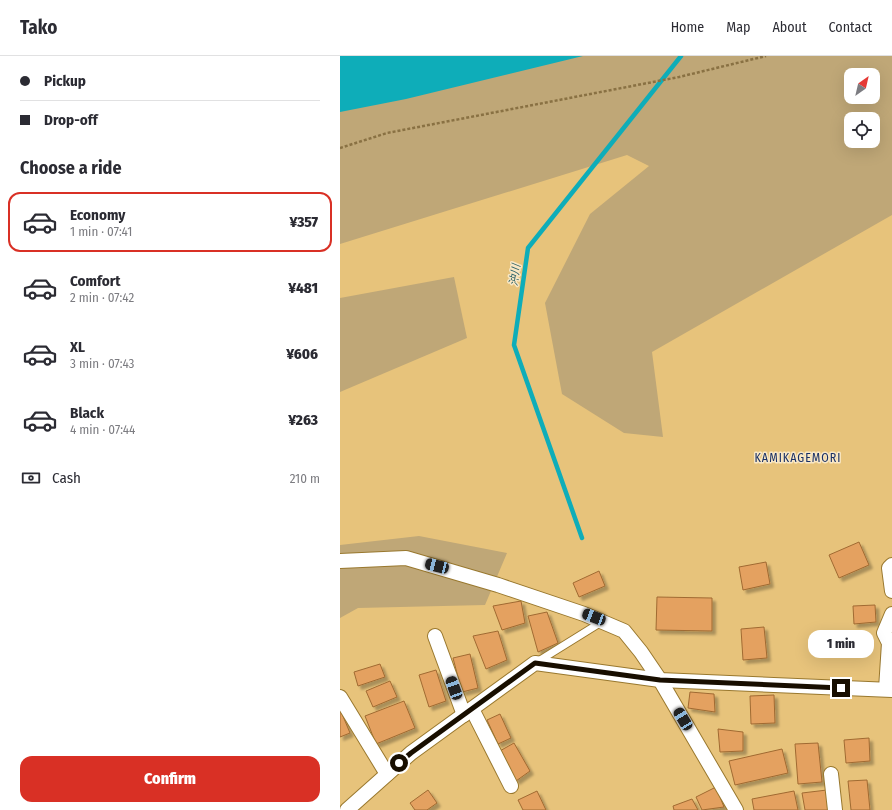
<!DOCTYPE html>
<meta charset="utf-8">
<style>
body{margin:0;font-family:"Fira Sans Condensed","Noto Sans JP",sans-serif;background:#f7f7f7;color:#2b2b33;height:100vh;display:flex;flex-direction:column;font-size:15px;white-space:nowrap}
*{box-sizing:border-box;margin:0}
p{font-size:13px;color:#7c7c81}
.icon{flex:none;width:22px;height:22px;fill:none;stroke:currentColor;stroke-width:2;stroke-linecap:round;stroke-linejoin:round}
.map{position:relative;flex:1;overflow:hidden}
.drawer{display:flex;flex-direction:column;background:#fff;width:340px}
.drawer>*{flex:none}
.hud{display:grid;align-content:center;height:88px;padding:0 20px;background:#fff}
.needle{width:26px;rotate:34deg}
.controls{position:absolute;left:504px;top:12px;display:grid;gap:8px}
.controls a{display:grid;place-items:center;width:36px;height:36px;border-radius:8px;background:#fff;box-shadow:0 4px 16px #0002;font-size:20px}
.end{position:absolute;width:18px;height:18px;margin:-9px;border:5px solid #180e00;background:#fff;box-shadow:0 0 0 2px #fff}
.from{border-radius:50%}
.bubble{position:absolute;height:28px;border-radius:12px;background:#fff;box-shadow:0 4px 16px #0002;font-size:13px;font-weight:800;line-height:28px;text-align:center}
.car{position:absolute;width:12px;height:24px;margin:-12px -6px;border-radius:5px;box-shadow:0 0 3px 1px #0007;background:linear-gradient(#222 24%,#8ab4d8 0 40%,#222 0 76%,#8ab4d8 0 86%,#222 0)}
.hud b{display:flex;align-items:center;gap:14px;height:38px;font-size:15px}
.hud b+b{border-top:1px solid #e1e1e2}
.hud i{width:10px;height:10px;background:#2b2b33}
ul{padding:0;list-style:none}
li{display:flex;align-items:center;gap:12px;height:60px;margin:0 8px 6px;padding:0 12px;border:2px solid transparent;border-radius:12px}
li div{flex:1}
li b{display:block;font-size:15px}
li em{font-style:normal;font-weight:800}
li.on{border-color:#d93025}
li>.icon{width:36px;height:36px;stroke-width:1.5}
h2{padding:0 20px;font-size:18px;line-height:48px}
.pay{display:flex;align-items:center;gap:10px;height:44px;padding:0 20px;font-size:15px}
.pay p{margin-inline-start:auto}
.action{display:flex;gap:8px;margin-top:auto;padding:8px 20px}
.action a{flex:1;height:46px;border-radius:12px;background:#d93025;color:#fff;font-size:16px;font-weight:800;line-height:46px;text-align:center}
header{display:flex;align-items:center;gap:24px;box-sizing:border-box;height:56px;padding:0 20px;background:#fff;border-bottom:1px solid #e1e1e2}
header strong{font-size:19px}
nav{display:flex;gap:22px;margin-inline-start:auto;font-size:14px}
main{display:flex;flex:1;min-height:0}
.map>svg:first-child{display:block}
.green{fill:#bfa777;fill-rule:evenodd}
.water{fill:#0eadb9}
.lines{fill:none;stroke-linecap:round;stroke-linejoin:round}
.stream{stroke:#0eadb9;stroke-width:4.5}
.building{fill:#e4a160;stroke:#a06a32;filter:url(#shadow)}
.service-casing{stroke:#99782e;stroke-width:9}
.minor-casing{stroke:#99782e;stroke-width:16}
.path{stroke:#897143;stroke-width:2.5;stroke-dasharray:3 2;stroke-linecap:butt}
.service{stroke:#fff;stroke-width:7}
.minor{stroke:#fff;stroke-width:14}
.route{stroke:#180e00;stroke-width:5}
.labels{text-anchor:middle;dominant-baseline:central;stroke-width:3;stroke-linejoin:round;paint-order:stroke}
.water-label{font-size:11px;font-style:italic;fill:#2b6166;stroke:#f9e7c4}
.quarter-label{font-size:12px;letter-spacing:1px;fill:#182f65;stroke:#f9e7c4}
</style>
<header>
<strong>Tako</strong>
<nav><a>Home</a><a>Map</a><a>About</a><a>Contact</a></nav>
</header>
<main>
<section class="drawer">
<div class="hud">
<b><i class="from"></i>Pickup</b>
<b><i></i>Drop-off</b>
</div>
<h2>Choose a ride</h2>
<ul>
<li class="on"><svg class="icon" aria-label="car" viewBox="0 0 24 24"><path d="M5 17H2v-5l4-1 3-4h7l3 4 3 1v5h-3M9 17h6M6 11h13"/><circle cx="7" cy="17" r="2"/><circle cx="17" cy="17" r="2"/></svg><div><b>Economy</b><p>1 min · 07:41</p></div><em>¥357</em></li>
<li><svg class="icon" aria-label="car" viewBox="0 0 24 24"><path d="M5 17H2v-5l4-1 3-4h7l3 4 3 1v5h-3M9 17h6M6 11h13"/><circle cx="7" cy="17" r="2"/><circle cx="17" cy="17" r="2"/></svg><div><b>Comfort</b><p>2 min · 07:42</p></div><em>¥481</em></li>
<li><svg class="icon" aria-label="car" viewBox="0 0 24 24"><path d="M5 17H2v-5l4-1 3-4h7l3 4 3 1v5h-3M9 17h6M6 11h13"/><circle cx="7" cy="17" r="2"/><circle cx="17" cy="17" r="2"/></svg><div><b>XL</b><p>3 min · 07:43</p></div><em>¥606</em></li>
<li><svg class="icon" aria-label="car" viewBox="0 0 24 24"><path d="M5 17H2v-5l4-1 3-4h7l3 4 3 1v5h-3M9 17h6M6 11h13"/><circle cx="7" cy="17" r="2"/><circle cx="17" cy="17" r="2"/></svg><div><b>Black</b><p>4 min · 07:44</p></div><em>¥263</em></li>
</ul>
<div class="pay"><svg class="icon" aria-label="cash" viewBox="0 0 24 24"><path d="M3 7h18v10H3z"/><circle cx="12" cy="12" r="2"/></svg>Cash<p>210 m</p></div>
<div class="action"><a>Confirm</a></div>
</section>
<div class="map">
<svg width="552" height="754" viewBox="0 0 552 754">
<defs>
<filter id="shadow"><feDropShadow dx="3.5" dy="3.5" stdDeviation="1" flood-color="#0004"/></filter>
</defs>
<rect width="100%" height="100%" fill="#e7c37b"/>
<g class="green">
<path d="M 138,0 L 552,0 L 552,159 L 312,296 L 323,381 L 284,377 L 222,338 L 205,247 L 250,158 L 309,110 L 287,99 L 0,188 L 0,33 ZM 511,19 L 533,19 L 533,41 L 511,41 ZM 511,63 L 533,63 L 533,85 L 511,85 Z"/>
<path d="M 114,221 L 127,282 L 0,336 L 0,242 Z"/>
<path d="M 79,480 L 167,497 L 145,549 L 18,552 L 0,562 L 0,489 Z"/>
</g>
<path class="water" d="M 0,0 L 243,0 L 66,43 L 0,56 Z"/>
<g class="lines">
<path class="stream" d="M 242,482 L 174,289 L 188,192 L 341,0"/>
</g>
<g class="building">
<path d="M 519,486 L 529,509 L 499,522 L 489,499 Z"/>
<path d="M 426,506 L 430,528 L 403,534 L 399,511 Z"/>
<path d="M 259,515 L 265,530 L 239,541 L 233,527 Z"/>
<path d="M 317,541 L 372,542 L 372,575 L 316,574 Z"/>
<path d="M 181,545 L 185,567 L 162,574 L 153,550 Z"/>
<path d="M 535,549 L 536,566 L 514,568 L 513,550 Z"/>
<path d="M 207,556 L 218,587 L 198,596 L 188,560 Z"/>
<path d="M 424,571 L 427,602 L 403,604 L 401,573 Z"/>
<path d="M 158,575 L 167,604 L 146,613 L 133,580 Z"/>
<path d="M 130,598 L 138,632 L 122,636 L 113,602 Z"/>
<path d="M 40,608 L 45,621 L 18,630 L 14,616 Z"/>
<path d="M 96,614 L 106,645 L 89,651 L 79,619 Z"/>
<path d="M 50,625 L 57,641 L 33,651 L 26,635 Z"/>
<path d="M 350,636 L 374,638 L 375,656 L 348,652 Z"/>
<path d="M 434,639 L 435,667 L 411,668 L 410,640 Z"/>
<path d="M 64,645 L 75,672 L 36,688 L 25,660 Z"/>
<path d="M 0,653 L 10,677 L 0,681 Z"/>
<path d="M 160,658 L 171,682 L 158,688 L 147,664 Z"/>
<path d="M 378,673 L 403,676 L 403,695 L 380,696 Z"/>
<path d="M 529,682 L 530,705 L 506,707 L 504,684 Z"/>
<path d="M 174,687 L 190,715 L 176,725 L 158,696 Z"/>
<path d="M 478,687 L 482,726 L 458,728 L 455,688 Z"/>
<path d="M 442,693 L 448,717 L 395,729 L 389,705 Z"/>
<path d="M 527,724 L 530,754 L 511,754 L 508,725 Z"/>
<path d="M 376,731 L 384,751 L 362,754 L 356,741 Z"/>
<path d="M 88,734 L 97,747 L 87,754 L 75,754 L 70,747 Z"/>
<path d="M 487,734 L 490,754 L 465,754 L 462,737 Z"/>
<path d="M 197,735 L 206,754 L 183,754 L 178,744 Z"/>
<path d="M 454,735 L 458,754 L 414,754 L 412,743 Z"/>
<path d="M 352,743 L 358,754 L 334,754 L 333,750 Z"/>
</g>
<g class="lines">
<defs>
<path id="service" d="M 197,606 L 263,565"/>
<g id="minor">
<path d="M 0,505 L 66,502 L 158,529 L 244,558 L 284,575 L 301,596 L 320,624 L 396,754"/>
<path d="M 552,509 L 549,512 L 552,535"/>
<path d="M 95,580 L 124,659"/>
<path d="M 546,633 L 549,587 L 544,577 L 552,558"/>
<path d="M 0,641 L 47,718"/>
<path d="M 132,653 L 171,730"/>
<path d="M 491,718 L 495,754"/>
<path d="M 7,754 L 71,697 L 195,607 L 320,624 L 552,634"/>
</g>
</defs>
<use href="#service" class="service-casing"/>
<use href="#minor" class="minor-casing"/>
<path class="path" d="M 0,92 L 47,77 L 339,21 L 426,0"/>
<use href="#service" class="service"/>
<use href="#minor" class="minor"/>
</g>
<g class="lines">
<path class="route" d="M 59,707 L 71,697 L 195,607 L 320,624 L 501,632"/>
</g>
<g class="labels">
<g class="water-label">
<text transform="translate(175 219) rotate(-82)">沖川</text>
</g>
<g class="quarter-label">
<text x="458" y="402">KAMIKAGEMORI</text>
</g>
</g>
</svg>
<div class="controls">
<a><svg class="needle" viewBox="-14 -14 28 28"><path d="M0-13l5 13h-10z" fill="#e53935"/><path d="M0 13l5-13h-10z" fill="#7c7c81"/></svg></a>
<a><svg class="icon" aria-label="locate" viewBox="0 0 24 24"><circle cx="12" cy="12" r="6"/><path d="M12 2v4M12 18v4M2 12h4M18 12h4"/></svg></a>
</div>
<i class="end from" style="left:59px;top:707px"></i>
<i class="end" style="left:501px;top:632px"></i>
<div class="bubble" style="left:468px;top:574px;width:66px">1 min</div>
<i class="car" style="left:97px;top:510px;rotate:284deg"></i>
<i class="car" style="left:254px;top:561px;rotate:291deg"></i>
<i class="car" style="left:114px;top:632px;rotate:340deg"></i>
<i class="car" style="left:343px;top:663px;rotate:329deg"></i>
</div>
</main>
